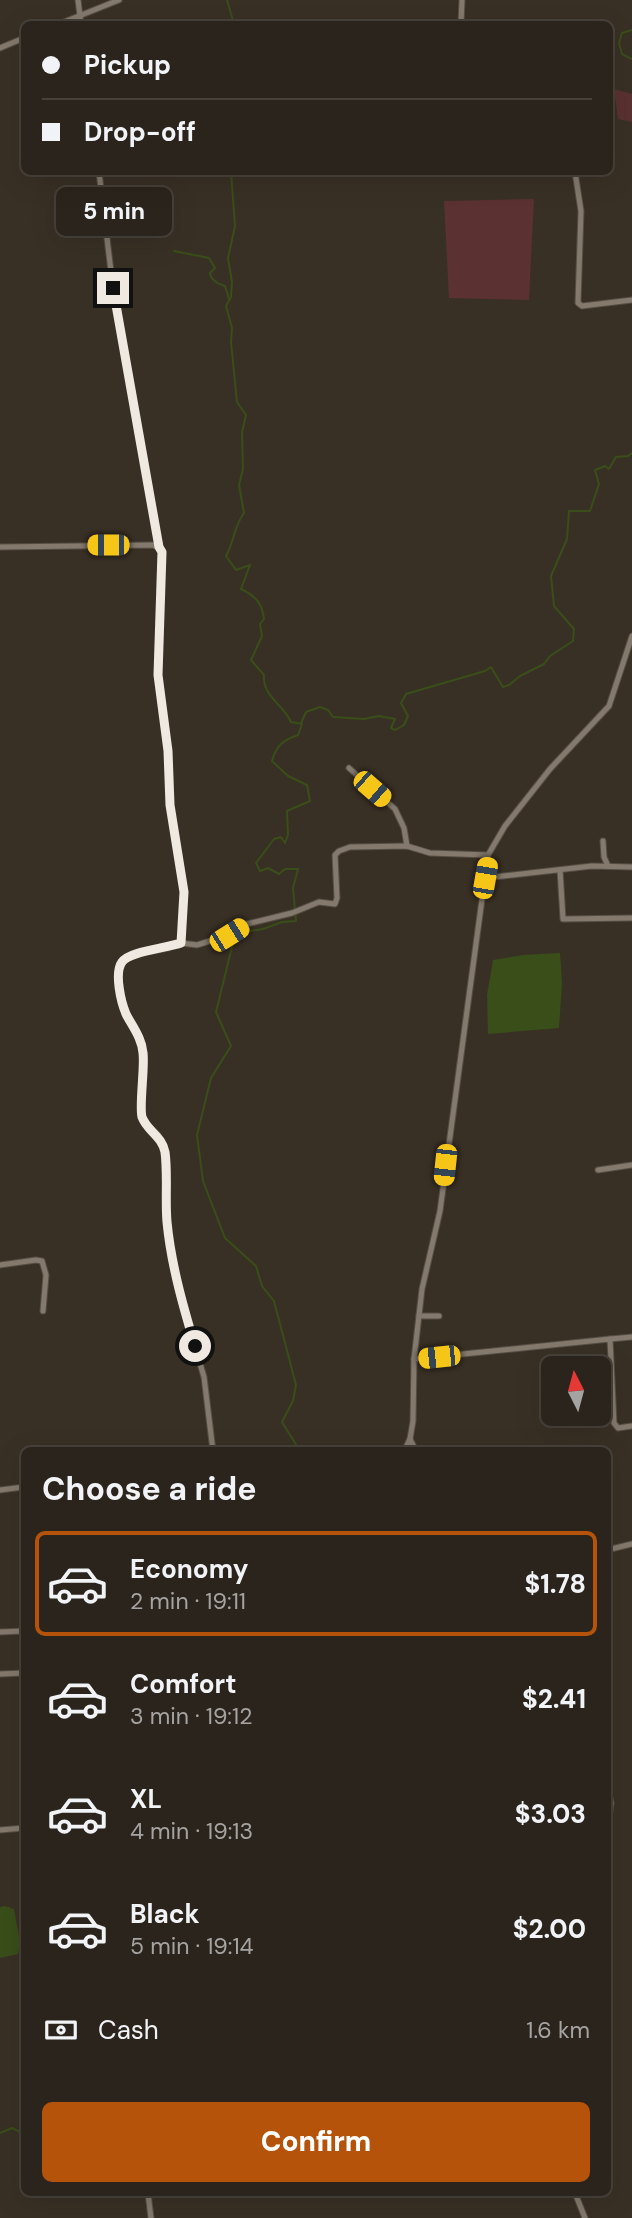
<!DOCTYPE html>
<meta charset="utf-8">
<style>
body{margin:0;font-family:"DM Sans",sans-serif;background:#332c25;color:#f1f3f6;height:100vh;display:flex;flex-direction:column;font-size:26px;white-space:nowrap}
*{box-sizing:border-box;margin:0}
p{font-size:23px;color:#a6a4a3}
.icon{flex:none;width:38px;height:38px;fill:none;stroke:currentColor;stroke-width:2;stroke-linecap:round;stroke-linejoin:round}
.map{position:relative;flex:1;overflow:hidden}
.side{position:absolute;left:21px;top:1447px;width:590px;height:749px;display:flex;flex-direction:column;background:#2b241c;border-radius:10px;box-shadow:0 7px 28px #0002,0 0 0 2px #47413b}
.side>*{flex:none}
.top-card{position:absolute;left:21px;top:21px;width:592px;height:154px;border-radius:10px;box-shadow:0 7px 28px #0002,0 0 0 2px #47413b;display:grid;align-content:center;height:154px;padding:0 21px;background:#2b241c}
.needle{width:46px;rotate:354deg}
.tools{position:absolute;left:541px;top:1356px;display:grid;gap:14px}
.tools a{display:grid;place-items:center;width:70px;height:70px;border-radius:10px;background:#2b241c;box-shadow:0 7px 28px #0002,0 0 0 2px #47413b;font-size:35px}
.end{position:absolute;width:32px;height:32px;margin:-16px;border:9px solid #efe9e2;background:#111;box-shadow:0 0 0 4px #111}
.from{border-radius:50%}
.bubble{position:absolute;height:49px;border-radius:10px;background:#2b241c;box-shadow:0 7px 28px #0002,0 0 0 2px #47413b;font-size:23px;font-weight:800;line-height:49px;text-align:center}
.car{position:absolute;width:21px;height:42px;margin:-21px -10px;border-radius:9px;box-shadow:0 0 5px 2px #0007;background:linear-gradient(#f5c518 24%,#345 0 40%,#f5c518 0 76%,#345 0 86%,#f5c518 0)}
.top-card b{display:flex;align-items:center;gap:24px;height:66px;font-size:26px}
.top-card b+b{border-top:2px solid #47413b}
.top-card i{width:18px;height:18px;background:#f1f3f6}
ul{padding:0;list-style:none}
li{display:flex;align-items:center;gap:21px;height:105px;margin:0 14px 10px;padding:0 7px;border:4px solid transparent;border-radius:10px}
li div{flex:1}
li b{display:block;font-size:26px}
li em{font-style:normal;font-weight:800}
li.current{border-color:#b45309}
li>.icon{width:63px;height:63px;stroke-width:1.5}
h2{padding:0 21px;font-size:32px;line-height:84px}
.pay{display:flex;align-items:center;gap:18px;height:77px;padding:0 21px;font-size:26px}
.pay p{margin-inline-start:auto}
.button{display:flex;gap:14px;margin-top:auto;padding:14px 21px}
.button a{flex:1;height:80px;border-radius:10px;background:#b45309;color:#fff;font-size:28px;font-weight:800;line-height:80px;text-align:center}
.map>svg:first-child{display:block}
.green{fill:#5b3131}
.water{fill:#394e19}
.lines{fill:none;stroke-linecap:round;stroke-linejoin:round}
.stream{stroke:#394e19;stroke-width:2}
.minor-casing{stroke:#564e44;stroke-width:7}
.minor{stroke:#83796c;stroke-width:5}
.route{stroke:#efe9e2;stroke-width:9}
</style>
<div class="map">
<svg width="632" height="2218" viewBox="0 0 632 2218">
<rect width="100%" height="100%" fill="#393025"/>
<g class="green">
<path d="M 614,89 L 632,94 L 632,122 L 618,119 Z"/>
<path d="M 534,199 L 529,300 L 449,298 L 444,201 Z"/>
</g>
<g class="water">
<path d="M 560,953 L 562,983 L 559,1028 L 488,1034 L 487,995 L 493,960 L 523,955 Z"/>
<path d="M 5,1906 L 14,1909 L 20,1942 L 18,1954 L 0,1958 L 0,1907 Z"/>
</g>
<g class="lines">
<g class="stream">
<path d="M 227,0 L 234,24"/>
<path d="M 632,30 L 622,33 L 619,43 L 622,54 L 632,59"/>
<path d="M 231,172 L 235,226 L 228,258 L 232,282 L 231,297 L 226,306 L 232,328 L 231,342 L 237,402 L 246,415 L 242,432 L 243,469 L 239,485 L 244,513 C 234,526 234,542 226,556 L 236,570 L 250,565 L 241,589 C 255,596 262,602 264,619 L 260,624 L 262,636 L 251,660 L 264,675 C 262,696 284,705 291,722 L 302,724 L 298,735 C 283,740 276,746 272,761 L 288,776 L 307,785 L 310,801 L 287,811 L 288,835 L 285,843 L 281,837 L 274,839 L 256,863 L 260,871 L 268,868 L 279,874 L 285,869 L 298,869 L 293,888 L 296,921 L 282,922 L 263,929 L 244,932 L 233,943 L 216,1012 L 231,1046 L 211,1078 L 197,1135 L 203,1181 L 225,1238 L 256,1266 L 262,1286 L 274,1301 L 296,1385 L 293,1401 L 282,1422 L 300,1451"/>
<path d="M 174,251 L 209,258 L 215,268 L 210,273 C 211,281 218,284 225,286 L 229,299"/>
<path d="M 301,723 L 306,712 L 320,707 L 328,710 L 333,717 L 364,719 L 379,716 L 395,719 L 391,728 L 395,730 L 404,725 L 408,716 L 401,703 L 406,694 L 485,671 L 491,667 L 503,687 L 509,685 L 520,676 L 544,664 L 550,656 L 573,641 L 574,629 L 554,606 L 551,576 L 567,539 L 569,511 L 590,511 L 599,484 L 595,470 L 605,466 L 609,469 L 616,457 L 628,456 L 632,453"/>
<path d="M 0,2133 L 12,2128 L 24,2134"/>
</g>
<defs>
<g id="minor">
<path d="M 78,0 L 81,24"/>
<path d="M 59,24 L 119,0"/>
<path d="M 461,24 L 462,0"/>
<path d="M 0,48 L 24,38"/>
<path d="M 99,172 L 113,288 L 159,547"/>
<path d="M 575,172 L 581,211 L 578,303 L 582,306 L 632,300"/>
<path d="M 0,547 L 152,545 L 159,547 L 162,552 L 158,675 L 168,751 L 170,805 L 184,892 L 181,943"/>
<path d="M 349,768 L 395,809 L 404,828 L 407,846"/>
<path d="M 603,841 L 604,857 L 608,866"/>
<path d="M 560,870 L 563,919 L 632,918"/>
<path d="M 485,878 L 592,866 L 632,867"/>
<path d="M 598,1170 L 632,1165"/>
<path d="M 0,1265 L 36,1260 L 42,1261 L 46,1275 L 43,1311"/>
<path d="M 419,1316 L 439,1316"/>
<path d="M 610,1339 L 632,1337"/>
<path d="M 414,1359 L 610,1339 L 614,1423 L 618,1428 L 632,1426"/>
<path d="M 410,1439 L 416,1451"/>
<path d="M 213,1451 L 204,1377 L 178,1289 L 167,1224 L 164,1149 L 158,1135 L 147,1125 L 141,1115 L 143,1051 L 135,1027 L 124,1010 L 118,974 L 121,963 L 130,955 L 168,948 L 181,943 L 197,945 L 229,935 L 247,924 L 292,913 L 319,902 L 335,904 L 337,898 L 335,855 L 339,851 L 350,847 L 407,846 L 430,853 L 488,855"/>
<path d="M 404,1451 L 410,1439 L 413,1421 L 414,1359 L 422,1289 L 440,1211 L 488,855 L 505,826 L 550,769 L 609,706 L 632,636"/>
<path d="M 0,1490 L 24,1487"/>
<path d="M 607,1550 L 632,1544"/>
<path d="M 0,1632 L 24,1631"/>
<path d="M 0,1674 L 24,1673"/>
<path d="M 607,1786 L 611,1803 L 607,1832"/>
<path d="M 0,1830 L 24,1828"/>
<path d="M 148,2193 L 151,2218"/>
<path d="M 575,2193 L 585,2218"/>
</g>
</defs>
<use href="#minor" class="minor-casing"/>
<use href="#minor" class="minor"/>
</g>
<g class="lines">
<path class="route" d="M 113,288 L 159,547 L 162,552 L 158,675 L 168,751 L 170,805 L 184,892 L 181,943 C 167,948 129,951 122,962 C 114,973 121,1002 126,1014 C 132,1026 142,1038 143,1053 C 145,1067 139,1106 142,1117 C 147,1131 162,1136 165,1152 C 168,1173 165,1199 167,1222 C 171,1264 183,1306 195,1346"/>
</g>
</svg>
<div class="tools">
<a><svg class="needle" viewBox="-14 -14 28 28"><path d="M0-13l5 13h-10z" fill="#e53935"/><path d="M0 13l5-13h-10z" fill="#a6a4a3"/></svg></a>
</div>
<i class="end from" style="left:195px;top:1346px"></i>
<i class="end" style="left:113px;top:288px"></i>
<div class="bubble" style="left:56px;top:187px;width:116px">5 min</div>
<i class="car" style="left:108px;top:545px;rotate:270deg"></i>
<i class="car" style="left:372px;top:789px;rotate:131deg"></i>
<i class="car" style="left:485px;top:878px;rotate:10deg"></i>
<i class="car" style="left:229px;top:935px;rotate:58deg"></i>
<i class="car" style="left:445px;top:1165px;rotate:186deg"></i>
<i class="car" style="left:439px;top:1357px;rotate:264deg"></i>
<div class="top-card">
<b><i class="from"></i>Pickup</b>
<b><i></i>Drop-off</b>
</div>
<section class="side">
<h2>Choose a ride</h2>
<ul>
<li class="current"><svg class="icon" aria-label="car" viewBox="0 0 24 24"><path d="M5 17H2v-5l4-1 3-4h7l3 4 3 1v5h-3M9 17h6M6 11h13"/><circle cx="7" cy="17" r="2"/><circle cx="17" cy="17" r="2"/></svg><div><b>Economy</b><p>2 min · 19:11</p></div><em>$1.78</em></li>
<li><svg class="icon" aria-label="car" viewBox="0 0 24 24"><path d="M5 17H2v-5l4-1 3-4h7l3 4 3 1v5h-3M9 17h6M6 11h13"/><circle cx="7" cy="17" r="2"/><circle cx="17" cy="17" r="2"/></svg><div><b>Comfort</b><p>3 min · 19:12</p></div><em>$2.41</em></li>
<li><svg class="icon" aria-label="car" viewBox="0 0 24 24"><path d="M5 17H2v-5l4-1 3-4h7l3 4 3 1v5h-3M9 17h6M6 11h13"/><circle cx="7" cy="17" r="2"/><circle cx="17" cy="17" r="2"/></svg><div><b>XL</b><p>4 min · 19:13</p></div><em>$3.03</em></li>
<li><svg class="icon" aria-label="car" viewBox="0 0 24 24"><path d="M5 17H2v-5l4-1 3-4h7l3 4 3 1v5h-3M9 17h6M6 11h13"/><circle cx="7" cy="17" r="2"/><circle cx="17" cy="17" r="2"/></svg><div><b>Black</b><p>5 min · 19:14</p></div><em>$2.00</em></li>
</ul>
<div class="pay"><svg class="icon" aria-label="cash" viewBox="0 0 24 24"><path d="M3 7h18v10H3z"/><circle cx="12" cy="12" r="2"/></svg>Cash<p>1.6 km</p></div>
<div class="button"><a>Confirm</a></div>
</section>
</div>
